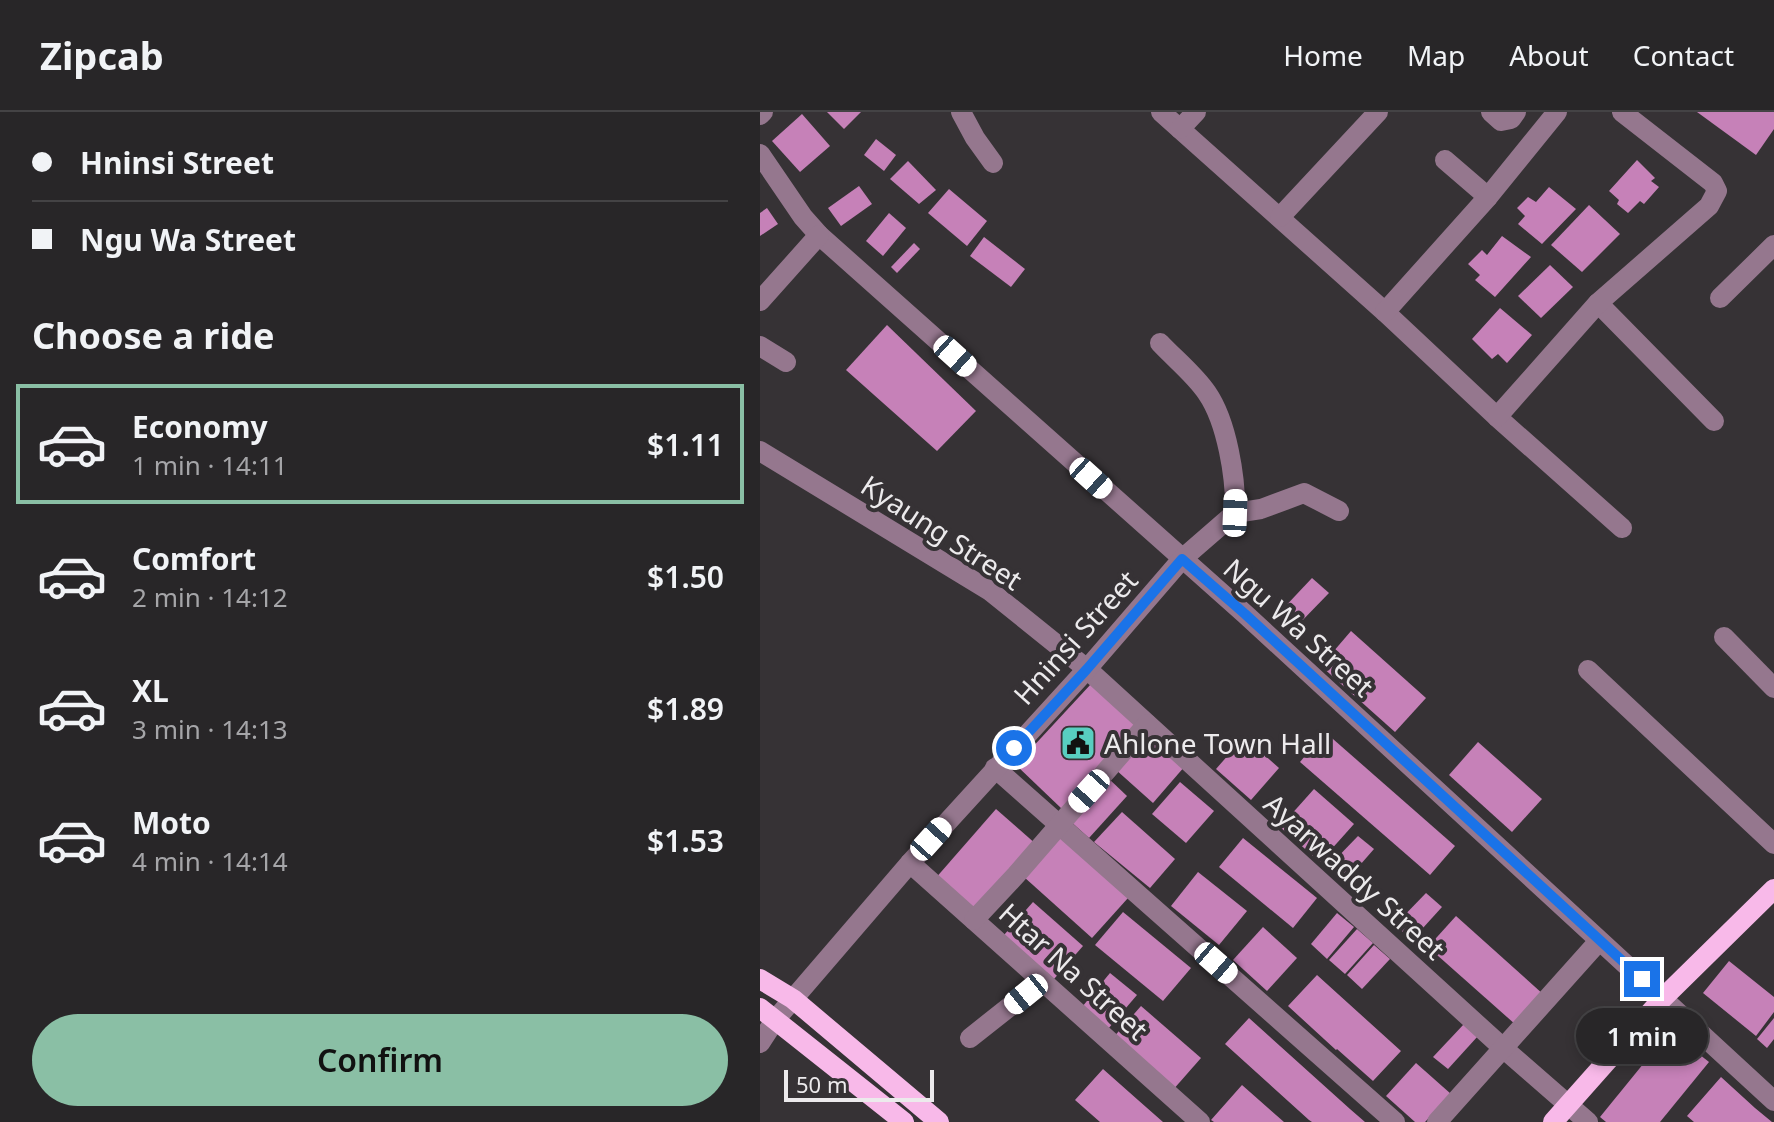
<!DOCTYPE html>
<meta charset="utf-8">
<style>
body{margin:0;font-family:"Noto Sans",sans-serif;background:#302e30;color:#f1f3f6;height:100vh;display:flex;flex-direction:column;font-size:30px;white-space:nowrap}
*{box-sizing:border-box;margin:0}
p{font-size:26px;color:#a5a5a8}
.icon{flex:none;width:44px;height:44px;fill:none;stroke:currentColor;stroke-width:2;stroke-linecap:round;stroke-linejoin:round}
.map{position:relative;flex:1;overflow:hidden}
.panel{display:flex;flex-direction:column;background:#282628;width:760px}
.panel>*{flex:none}
.banner{display:grid;align-content:center;height:176px;padding:0 32px;background:#282628}
.scale{position:absolute;left:24px;bottom:20px;width:150px;box-sizing:border-box;padding-left:8px;border:4px solid #eceaec;border-top:0;font-size:22px;line-height:28px;white-space:nowrap;color:#eceaec;-webkit-text-stroke:6px #363235;paint-order:stroke}
.end{position:absolute;width:36px;height:36px;margin:-18px;border:10px solid #1a73e8;background:#fff;box-shadow:0 0 0 4px #fff}
.from{border-radius:50%}
.bubble{position:absolute;height:56px;border-radius:28px;background:#282628;box-shadow:0 4px 12px #0003,0 0 0 2px #444345;font-size:26px;font-weight:600;line-height:56px;text-align:center}
.car{position:absolute;width:24px;height:48px;margin:-24px -12px;border-radius:10px;box-shadow:0 0 6px 2px #0007;background:linear-gradient(#fff 24%,#345 0 40%,#fff 0 76%,#345 0 86%,#fff 0)}
.banner b{display:flex;align-items:center;gap:28px;height:76px;font-size:30px}
.banner b+b{border-top:2px solid #444345}
.banner i{width:20px;height:20px;background:#f1f3f6}
ul{padding:0;list-style:none}
li{display:flex;align-items:center;gap:24px;height:120px;margin:0 16px 12px;padding:0 16px;border:4px solid transparent;border-radius:0px}
li div{flex:1}
li b{display:block;font-size:30px}
li em{font-style:normal;font-weight:600}
li.active{border-color:#8abfa5}
li>.icon{width:72px;height:72px;stroke-width:1.5}
h2{padding:0 32px;font-size:36px;line-height:96px}
.action{display:flex;gap:16px;margin-top:auto;padding:16px 32px}
.action a{flex:1;height:92px;border-radius:48px;background:#8abfa5;color:#111;font-size:32px;font-weight:600;line-height:92px;text-align:center}
header{display:flex;align-items:center;gap:48px;box-sizing:border-box;height:112px;padding:0 40px;background:#282628;border-bottom:2px solid #444345}
header strong{font-size:38px}
nav{display:flex;gap:44px;margin-inline-start:auto;font-size:28px}
main{display:flex;flex:1;min-height:0}
.map>svg:first-child{display:block}
.building{fill:#c681b8}
.lines{fill:none;stroke-linecap:round;stroke-linejoin:round}
.minor{stroke:#95778e;stroke-width:20}
.major{stroke:#f8b9e9;stroke-width:20}
.route{stroke:#1a73e8;stroke-width:10}
.labels{text-anchor:middle;dominant-baseline:central;stroke-width:8;stroke-linejoin:round;paint-order:stroke}
.street-label{font-size:28px;fill:#eceaec;stroke:#363235}
.poi-label{font-size:28px;fill:#eceaec;stroke:#363235;text-anchor:start}
</style>
<header>
<strong>Zipcab</strong>
<nav><a>Home</a><a>Map</a><a>About</a><a>Contact</a></nav>
</header>
<main>
<section class="panel">
<div class="banner">
<b><i class="from"></i>Hninsi Street</b>
<b><i></i>Ngu Wa Street</b>
</div>
<h2>Choose a ride</h2>
<ul>
<li class="active"><svg class="icon" aria-label="car" viewBox="0 0 24 24"><path d="M5 17H2v-5l4-1 3-4h7l3 4 3 1v5h-3M9 17h6M6 11h13"/><circle cx="7" cy="17" r="2"/><circle cx="17" cy="17" r="2"/></svg><div><b>Economy</b><p>1 min · 14:11</p></div><em>$1.11</em></li>
<li><svg class="icon" aria-label="car" viewBox="0 0 24 24"><path d="M5 17H2v-5l4-1 3-4h7l3 4 3 1v5h-3M9 17h6M6 11h13"/><circle cx="7" cy="17" r="2"/><circle cx="17" cy="17" r="2"/></svg><div><b>Comfort</b><p>2 min · 14:12</p></div><em>$1.50</em></li>
<li><svg class="icon" aria-label="car" viewBox="0 0 24 24"><path d="M5 17H2v-5l4-1 3-4h7l3 4 3 1v5h-3M9 17h6M6 11h13"/><circle cx="7" cy="17" r="2"/><circle cx="17" cy="17" r="2"/></svg><div><b>XL</b><p>3 min · 14:13</p></div><em>$1.89</em></li>
<li><svg class="icon" aria-label="car" viewBox="0 0 24 24"><path d="M5 17H2v-5l4-1 3-4h7l3 4 3 1v5h-3M9 17h6M6 11h13"/><circle cx="7" cy="17" r="2"/><circle cx="17" cy="17" r="2"/></svg><div><b>Moto</b><p>4 min · 14:14</p></div><em>$1.53</em></li>
</ul>
<div class="action"><a>Confirm</a></div>
</section>
<div class="map">
<svg width="1014" height="1010" viewBox="0 0 1014 1010">
<rect width="100%" height="100%" fill="#363235"/>
<g class="building">
<path d="M 67,0 L 101,0 L 84,17 Z"/>
<path d="M 937,0 L 1014,0 L 1014,17 L 996,43 Z"/>
<path d="M 42,2 L 70,34 L 40,60 L 12,29 Z"/>
<path d="M 116,27 L 136,43 L 124,59 L 104,43 Z"/>
<path d="M 877,48 L 895,66 L 891,69 L 899,75 L 884,92 L 880,89 L 868,101 L 857,92 L 859,88 L 849,79 Z"/>
<path d="M 148,49 L 176,78 L 159,92 L 130,67 Z"/>
<path d="M 99,74 L 112,92 L 81,114 L 68,96 Z"/>
<path d="M 789,75 L 816,97 L 782,132 L 758,112 L 765,104 L 757,96 L 768,85 L 776,90 Z"/>
<path d="M 189,77 L 227,109 L 207,134 L 168,101 Z"/>
<path d="M 829,93 L 860,122 L 822,160 L 791,133 Z"/>
<path d="M 7,96 L 18,112 L 0,124 L 0,101 Z"/>
<path d="M 129,101 L 146,116 L 123,144 L 106,129 Z"/>
<path d="M 742,124 L 771,145 L 735,185 L 715,168 L 720,163 L 708,152 L 722,138 L 727,143 Z"/>
<path d="M 224,125 L 265,157 L 251,175 L 210,144 Z"/>
<path d="M 154,131 L 160,137 L 137,161 L 131,155 Z"/>
<path d="M 790,153 L 813,175 L 781,206 L 758,184 Z"/>
<path d="M 740,196 L 772,223 L 747,251 L 738,242 L 732,247 L 712,227 Z"/>
<path d="M 127,213 L 216,299 L 177,339 L 86,258 Z"/>
<path d="M 552,466 L 569,481 L 535,516 L 520,500 Z"/>
<path d="M 591,519 L 666,586 L 635,620 L 561,554 Z"/>
<path d="M 331,572 L 377,610 L 302,697 L 256,653 Z"/>
<path d="M 565,620 L 695,734 L 670,763 L 540,650 Z"/>
<path d="M 387,621 L 425,654 L 393,691 L 355,657 Z"/>
<path d="M 484,625 L 519,656 L 491,688 L 456,657 Z"/>
<path d="M 718,630 L 782,687 L 752,720 L 689,663 Z"/>
<path d="M 347,665 L 367,684 L 329,726 L 309,708 Z"/>
<path d="M 420,670 L 454,699 L 426,731 L 392,702 Z"/>
<path d="M 554,677 L 594,712 L 560,750 L 520,715 Z"/>
<path d="M 236,697 L 277,733 L 215,803 L 174,768 Z"/>
<path d="M 362,700 L 415,747 L 390,776 L 334,730 Z"/>
<path d="M 598,724 L 614,737 L 586,769 L 569,754 Z"/>
<path d="M 300,725 L 368,786 L 332,826 L 264,765 Z"/>
<path d="M 483,726 L 557,786 L 533,816 L 459,755 Z"/>
<path d="M 438,760 L 487,799 L 459,833 L 411,794 Z"/>
<path d="M 666,781 L 682,795 L 652,828 L 635,813 Z"/>
<path d="M 273,790 L 323,834 L 294,867 L 244,823 Z"/>
<path d="M 363,800 L 431,856 L 403,889 L 335,833 Z"/>
<path d="M 577,801 L 594,815 L 567,847 L 551,832 Z"/>
<path d="M 696,804 L 784,883 L 756,913 L 668,835 Z"/>
<path d="M 503,815 L 537,846 L 507,879 L 473,848 Z"/>
<path d="M 597,817 L 613,831 L 585,862 L 569,848 Z"/>
<path d="M 614,833 L 630,847 L 602,877 L 587,863 Z"/>
<path d="M 969,849 L 1014,885 L 1014,900 L 996,924 L 943,881 Z"/>
<path d="M 350,861 L 377,883 L 348,917 L 322,895 Z"/>
<path d="M 557,863 L 641,939 L 613,969 L 577,937 L 576,938 L 528,894 Z"/>
<path d="M 381,894 L 441,946 L 412,979 L 352,927 Z"/>
<path d="M 489,906 L 590,997 L 605,1010 L 552,1010 L 549,1008 L 465,932 Z"/>
<path d="M 1014,906 L 1014,927 L 1007,936 L 997,927 Z"/>
<path d="M 704,912 L 718,924 L 688,957 L 673,945 Z"/>
<path d="M 910,919 L 949,950 L 900,1010 L 846,1010 L 840,1005 Z"/>
<path d="M 656,951 L 691,982 L 665,1010 L 655,1010 L 626,984 Z"/>
<path d="M 343,957 L 378,988 L 403,1010 L 340,1010 L 315,988 Z"/>
<path d="M 961,965 L 995,996 L 1012,1010 L 934,1010 L 927,1004 Z"/>
<path d="M 482,973 L 499,988 L 524,1010 L 454,1010 L 451,1008 Z"/>
</g>
<g class="lines">
<g class="minor">
<path d="M 201,0 L 215,26 L 233,51"/>
<path d="M 401,0 L 625,200 L 737,305 L 862,416"/>
<path d="M 731,0 L 741,9 L 751,7 L 756,0"/>
<path d="M 0,3 L 3,0"/>
<path d="M 420,17 L 436,0"/>
<path d="M 0,42 L 43,105 L 59,123 L 485,502 L 1014,989"/>
<path d="M 685,48 L 728,85"/>
<path d="M 520,105 L 618,0"/>
<path d="M 960,186 L 1014,133"/>
<path d="M 0,189 L 59,123"/>
<path d="M 838,191 L 954,309"/>
<path d="M 625,200 L 728,85 L 797,0"/>
<path d="M 0,234 L 26,250"/>
<path d="M 737,305 L 838,191 L 949,94 L 957,79 L 953,71 L 862,0"/>
<path d="M 0,339 L 230,479 L 327,557 L 743,936 L 828,1010"/>
<path d="M 475,401 L 501,397 L 544,381 L 579,399"/>
<path d="M 964,525 L 1014,576"/>
<path d="M 828,558 L 1014,732"/>
<path d="M 235,656 L 635,1010"/>
<path d="M 150,751 L 440,1010"/>
<path d="M 214,808 L 256,763 L 387,612"/>
<path d="M 210,926 L 282,869"/>
<path d="M 0,931 L 15,908 L 150,751 L 327,557 L 422,447 L 475,401 C 476,366 467,310 447,281 C 435,263 415,247 400,231"/>
<path d="M 677,1010 L 839,829"/>
</g>
<g class="major">
<path d="M 0,867 L 33,887 L 179,1010"/>
<path d="M 0,896 L 144,1010"/>
<path d="M 793,1010 L 903,886 L 1014,777"/>
</g>
</g>
<g class="lines">
<path class="route" d="M 254,636 L 327,557 L 422,447 L 485,502 L 882,867"/>
</g>
<defs>
<symbol id="civic-square" viewBox="-11 -11 22 22"><rect x="-9" y="-9" width="18" height="18" rx="4" fill="#58cec0" stroke="#363235"/><path d="M-.6-6.5H3V-4.5H.6V-3L4-1V1h2V6H-6V1h2V-1L-.6-3ZM-1.2 2.5V6h2.4V2.5Z" fill="#111"/></symbol>
</defs>
<g fill-rule="evenodd">
<use href="#civic-square" x="298" y="611" width="40" height="40"/>
</g>
<g class="labels">
<g class="street-label">
<text transform="translate(182 420) rotate(33)">Kyaung Street</text>
<text transform="translate(539 515) rotate(42)">Ngu Wa Street</text>
<text transform="translate(315 525) rotate(-48)">Hninsi Street</text>
<text transform="translate(595 764) rotate(42)">Ayarwaddy Street</text>
<text transform="translate(314 859) rotate(42)">Htar Na Street</text>
</g>
<g class="poi-label">
<text x="344" y="631">Ahlone Town Hall</text>
</g>
</g>
</svg>
<div class="scale">50 m</div>
<i class="end from" style="left:254px;top:636px"></i>
<i class="end" style="left:882px;top:867px"></i>
<div class="bubble" style="left:816px;top:896px;width:132px">1 min</div>
<i class="car" style="left:195px;top:244px;rotate:132deg"></i>
<i class="car" style="left:331px;top:366px;rotate:132deg"></i>
<i class="car" style="left:475px;top:401px;rotate:2deg"></i>
<i class="car" style="left:329px;top:679px;rotate:222deg"></i>
<i class="car" style="left:171px;top:727px;rotate:42deg"></i>
<i class="car" style="left:456px;top:851px;rotate:131deg"></i>
<i class="car" style="left:266px;top:882px;rotate:231deg"></i>
</div>
</main>
